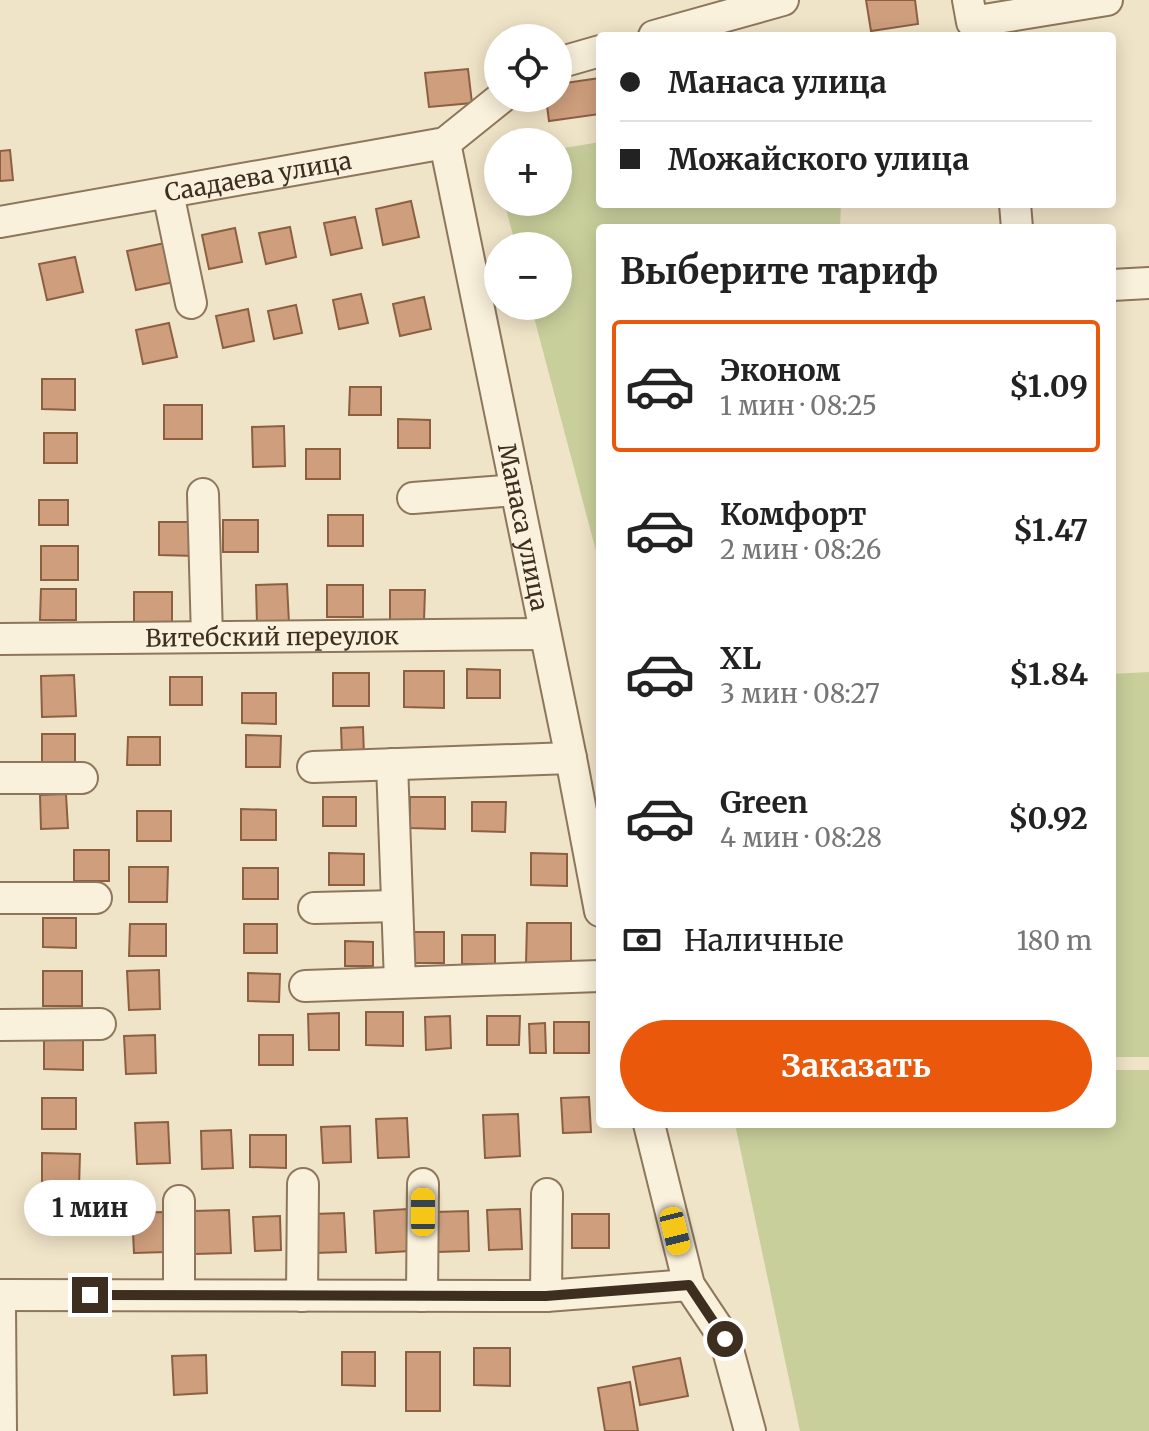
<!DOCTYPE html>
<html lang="ru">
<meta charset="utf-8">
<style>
body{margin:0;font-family:Merriweather,serif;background:#f2f2f2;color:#222;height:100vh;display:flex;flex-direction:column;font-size:30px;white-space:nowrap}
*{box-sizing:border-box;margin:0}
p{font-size:26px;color:#767676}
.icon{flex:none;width:44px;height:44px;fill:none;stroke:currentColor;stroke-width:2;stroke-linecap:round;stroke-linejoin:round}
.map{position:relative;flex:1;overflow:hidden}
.drawer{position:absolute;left:596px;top:224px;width:520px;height:904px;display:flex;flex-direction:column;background:#fff;border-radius:8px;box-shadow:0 4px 20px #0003}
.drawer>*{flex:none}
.hud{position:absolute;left:596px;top:32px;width:520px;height:176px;border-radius:8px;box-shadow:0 4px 20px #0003;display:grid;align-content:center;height:176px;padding:0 24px;background:#fff}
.buttons{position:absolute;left:484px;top:24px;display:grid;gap:16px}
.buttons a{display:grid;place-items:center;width:88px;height:88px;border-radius:50%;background:#fff;box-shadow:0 4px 20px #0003;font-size:40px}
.end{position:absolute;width:36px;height:36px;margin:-18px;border:10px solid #3d2e20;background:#fff;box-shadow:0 0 0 4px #fff}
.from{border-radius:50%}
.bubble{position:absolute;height:56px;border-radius:28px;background:#fff;box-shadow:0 4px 20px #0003;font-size:26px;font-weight:700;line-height:56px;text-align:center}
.car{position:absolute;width:24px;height:48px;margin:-24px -12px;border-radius:10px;box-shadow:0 0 6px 2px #0007;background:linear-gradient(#f5c518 24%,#345 0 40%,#f5c518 0 76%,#345 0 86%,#f5c518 0)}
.hud b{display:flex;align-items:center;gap:28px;height:76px;font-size:30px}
.hud b+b{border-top:2px solid #e0e0e0}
.hud i{width:20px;height:20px;background:#222}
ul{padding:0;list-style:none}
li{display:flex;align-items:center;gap:24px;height:132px;margin:0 16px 12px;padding:0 8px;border:4px solid transparent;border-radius:8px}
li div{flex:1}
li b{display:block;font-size:30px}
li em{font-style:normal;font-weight:700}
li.active{border-color:#ea580c}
li>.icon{width:72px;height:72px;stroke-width:1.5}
h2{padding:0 24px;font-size:36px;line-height:96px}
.pay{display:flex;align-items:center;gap:20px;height:88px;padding:0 24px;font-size:30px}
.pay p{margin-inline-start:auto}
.button{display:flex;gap:16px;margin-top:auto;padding:16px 24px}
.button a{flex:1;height:92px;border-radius:48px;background:#ea580c;color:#fff;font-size:32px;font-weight:700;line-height:92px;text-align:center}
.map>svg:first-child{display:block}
.green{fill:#c9cf9b}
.building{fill:#cf9f7d;stroke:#8d5f41;stroke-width:2}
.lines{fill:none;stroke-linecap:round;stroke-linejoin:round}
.minor-casing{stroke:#8d765c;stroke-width:34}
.minor{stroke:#faf1dc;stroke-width:30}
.route{stroke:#3d2e20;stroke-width:10}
.labels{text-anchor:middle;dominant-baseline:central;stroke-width:6;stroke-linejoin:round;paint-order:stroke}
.street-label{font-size:24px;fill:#3d2e20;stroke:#f7eed8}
</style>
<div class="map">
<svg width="1149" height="1431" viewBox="0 0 1149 1431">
<rect width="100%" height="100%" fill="#f0e4c8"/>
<g class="green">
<path d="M 600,142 L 600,204 L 841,204 L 840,228 L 600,228 L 600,566 L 531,306 L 558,306 L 558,246 L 516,246 L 504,202 L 558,202 L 558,149 Z"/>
<path d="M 1149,672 L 1149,1057 L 1112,1057 L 1112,674 Z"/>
<path d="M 1112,1070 L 1149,1070 L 1149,1431 L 800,1431 L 735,1124 L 1112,1124 Z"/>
</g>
<g class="building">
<path d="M 866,0 L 915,0 L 918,24 L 871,31 Z"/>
<path d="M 468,69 L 472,103 L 429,107 L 425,73 Z"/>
<path d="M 600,78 L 600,114 L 549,121 L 546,98 L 558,98 L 558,84 Z"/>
<path d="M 10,150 L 13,180 L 0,181 L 0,151 Z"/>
<path d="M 411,201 L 419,237 L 383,245 L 376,209 Z"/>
<path d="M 355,217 L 362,248 L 331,255 L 324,223 Z"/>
<path d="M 290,227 L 296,257 L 266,264 L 259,233 Z"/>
<path d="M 235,228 L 242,262 L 209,269 L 202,235 Z"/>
<path d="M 165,243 L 174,282 L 136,290 L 127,251 Z"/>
<path d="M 75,257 L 83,292 L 47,300 L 39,264 Z"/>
<path d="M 361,294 L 368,323 L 339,329 L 333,300 Z"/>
<path d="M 424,297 L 431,329 L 400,336 L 393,304 Z"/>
<path d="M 296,305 L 302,333 L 274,339 L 268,311 Z"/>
<path d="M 248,309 L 254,341 L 223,348 L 216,316 Z"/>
<path d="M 169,323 L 177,357 L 143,364 L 136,330 Z"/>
<path d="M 42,379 L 75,379 L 75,410 L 42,409 Z"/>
<path d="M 350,387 L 381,387 L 381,415 L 349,415 Z"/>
<rect x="164" y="405" width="38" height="34"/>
<path d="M 398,419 L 430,420 L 430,448 L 398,448 Z"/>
<path d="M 284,426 L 285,466 L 253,467 L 252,427 Z"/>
<rect x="44" y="433" width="33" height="30"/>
<rect x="306" y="449" width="34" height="30"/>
<rect x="39" y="500" width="29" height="25"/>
<rect x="328" y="515" width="35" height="31"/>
<rect x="223" y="520" width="35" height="32"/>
<path d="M 159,522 L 196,522 L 196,556 L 159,555 Z"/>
<rect x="41" y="546" width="37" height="34"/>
<path d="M 287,584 L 289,623 L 257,624 L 256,585 Z"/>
<rect x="327" y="585" width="36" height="32"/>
<path d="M 41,589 L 76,589 L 76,620 L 40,620 Z"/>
<path d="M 390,590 L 425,590 L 424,621 L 390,621 Z"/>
<rect x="134" y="592" width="38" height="34"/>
<path d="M 467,669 L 500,670 L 500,698 L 467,698 Z"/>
<path d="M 404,671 L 444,671 L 444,708 L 404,707 Z"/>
<rect x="333" y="673" width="36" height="33"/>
<path d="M 74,675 L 76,716 L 42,717 L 41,676 Z"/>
<rect x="170" y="677" width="32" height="28"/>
<path d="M 242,693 L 276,693 L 276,724 L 242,723 Z"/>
<path d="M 363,727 L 364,756 L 342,757 L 341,728 Z"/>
<rect x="42" y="734" width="33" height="29"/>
<path d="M 246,735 L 281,736 L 280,767 L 246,767 Z"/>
<path d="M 128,737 L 160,737 L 160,765 L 127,765 Z"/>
<path d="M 66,794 L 68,828 L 41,829 L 40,795 Z"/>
<rect x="323" y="797" width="33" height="29"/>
<path d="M 410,797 L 445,797 L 445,829 L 410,828 Z"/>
<path d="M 472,802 L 506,802 L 505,832 L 472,831 Z"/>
<path d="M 241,809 L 276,810 L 276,840 L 241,840 Z"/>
<rect x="137" y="811" width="34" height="30"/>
<rect x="74" y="850" width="35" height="31"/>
<path d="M 329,853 L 364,854 L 364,885 L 329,885 Z"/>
<path d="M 531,853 L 567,854 L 567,886 L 531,885 Z"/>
<path d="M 129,867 L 168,867 L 167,902 L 129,902 Z"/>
<rect x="243" y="868" width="35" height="31"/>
<path d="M 43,918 L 76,918 L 76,948 L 43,947 Z"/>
<path d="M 527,923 L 571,923 L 571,964 L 526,964 Z"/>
<path d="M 130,924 L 166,924 L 166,956 L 129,956 Z"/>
<rect x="244" y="924" width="33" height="29"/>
<rect x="409" y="932" width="35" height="31"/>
<rect x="462" y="935" width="33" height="29"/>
<path d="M 345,941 L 373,942 L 373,966 L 345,966 Z"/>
<path d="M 159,970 L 160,1009 L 129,1010 L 127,971 Z"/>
<rect x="43" y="971" width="39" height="35"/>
<path d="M 248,973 L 280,974 L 279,1002 L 248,1001 Z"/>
<path d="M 366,1012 L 403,1012 L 403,1046 L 366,1045 Z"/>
<path d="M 339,1013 L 339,1050 L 309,1050 L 308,1014 Z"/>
<path d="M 450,1016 L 451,1048 L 426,1050 L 425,1017 Z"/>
<path d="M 487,1016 L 520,1016 L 519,1045 L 487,1045 Z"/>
<rect x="554" y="1022" width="35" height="31"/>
<path d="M 545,1023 L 546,1053 L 530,1053 L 529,1024 Z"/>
<path d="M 44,1034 L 83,1034 L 83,1070 L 44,1069 Z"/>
<path d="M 155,1035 L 156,1073 L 126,1074 L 124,1036 Z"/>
<rect x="259" y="1035" width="34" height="30"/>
<path d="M 589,1097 L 591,1132 L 563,1133 L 561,1098 Z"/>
<rect x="42" y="1098" width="34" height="31"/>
<path d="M 518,1114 L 520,1156 L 485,1158 L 483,1115 Z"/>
<path d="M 407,1118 L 409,1157 L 378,1158 L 376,1119 Z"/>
<path d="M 168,1122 L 170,1163 L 137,1164 L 135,1123 Z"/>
<path d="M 350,1126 L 351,1162 L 323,1163 L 321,1127 Z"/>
<path d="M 231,1130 L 233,1168 L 202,1169 L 201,1131 Z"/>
<path d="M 250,1135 L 286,1135 L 286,1168 L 250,1167 Z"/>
<path d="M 42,1153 L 80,1154 L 79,1187 L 42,1187 Z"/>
<path d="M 408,1209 L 410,1251 L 376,1253 L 374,1211 Z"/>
<path d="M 520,1209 L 522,1249 L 489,1250 L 487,1210 Z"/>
<path d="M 229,1210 L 231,1253 L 195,1254 L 193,1211 Z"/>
<path d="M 468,1211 L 469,1251 L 437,1252 L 435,1212 Z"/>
<path d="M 164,1212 L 166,1252 L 134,1253 L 132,1213 Z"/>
<path d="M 344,1213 L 346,1252 L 314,1253 L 313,1214 Z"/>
<rect x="572" y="1214" width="37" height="34"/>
<path d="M 280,1216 L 281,1250 L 255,1251 L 253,1217 Z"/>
<path d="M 474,1348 L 510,1348 L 510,1386 L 474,1385 Z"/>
<path d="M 342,1352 L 375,1352 L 375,1386 L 342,1385 Z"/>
<rect x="406" y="1352" width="34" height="59"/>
<path d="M 206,1355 L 207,1393 L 174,1395 L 172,1356 Z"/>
<path d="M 680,1358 L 688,1396 L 640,1405 L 633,1367 Z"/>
<path d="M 630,1382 L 638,1431 L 605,1431 L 598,1388 Z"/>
</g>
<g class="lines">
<defs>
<g id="minor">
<path d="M 968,0 L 972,22 L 1107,0"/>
<path d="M 654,36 L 783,0"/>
<path d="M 558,63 L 600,51"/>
<path id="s1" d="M 445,143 L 571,758 L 600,911"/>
<path d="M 168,193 L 191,303"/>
<path d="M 1015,204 L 1017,228"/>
<path id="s2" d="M 0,222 L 445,143 L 501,98"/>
<path d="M 1112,285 L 1149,283"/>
<path d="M 203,494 L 207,637"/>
<path d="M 413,498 L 516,490"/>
<path id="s3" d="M 0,639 L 545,634"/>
<path d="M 392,764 L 400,982"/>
<path d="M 313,767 L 571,758"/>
<path d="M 0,778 L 82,778"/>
<path d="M 0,898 L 96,898"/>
<path d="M 314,908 L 397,906"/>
<path d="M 305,986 L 600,976"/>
<path d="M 0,1025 L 100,1024"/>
<path d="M 649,1124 L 689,1285 L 725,1339 L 750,1431"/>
<path d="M 179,1201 L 179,1295"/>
<path d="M 0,1295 L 546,1296 L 689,1285"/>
<path d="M 302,1296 L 303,1184"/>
<path d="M 422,1296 L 423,1184"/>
<path d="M 546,1296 L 547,1194"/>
<path d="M 0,1307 L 1,1431"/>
</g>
</defs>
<use href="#minor" class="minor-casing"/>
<use href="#minor" class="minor"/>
</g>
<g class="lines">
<path class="route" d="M 90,1295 L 546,1296 L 689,1285 L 725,1339"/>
</g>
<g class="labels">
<g class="street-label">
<text stroke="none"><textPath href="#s2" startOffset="262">Саадаева улица</textPath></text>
<text stroke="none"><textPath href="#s1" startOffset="392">Манаса улица</textPath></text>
<text stroke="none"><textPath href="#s3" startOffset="272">Витебский переулок</textPath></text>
</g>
</g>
</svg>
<div class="buttons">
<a><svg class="icon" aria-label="locate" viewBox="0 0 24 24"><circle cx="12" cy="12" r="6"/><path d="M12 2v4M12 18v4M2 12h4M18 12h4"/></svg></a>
<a>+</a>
<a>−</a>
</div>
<i class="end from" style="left:725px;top:1339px"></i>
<i class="end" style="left:90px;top:1295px"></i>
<div class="bubble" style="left:24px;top:1180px;width:132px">1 мин</div>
<i class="car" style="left:423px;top:1212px;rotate:0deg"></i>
<i class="car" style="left:675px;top:1231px;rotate:166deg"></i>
<div class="hud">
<b><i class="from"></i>Манаса улица</b>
<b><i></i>Можайского улица</b>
</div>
<section class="drawer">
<h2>Выберите тариф</h2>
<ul>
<li class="active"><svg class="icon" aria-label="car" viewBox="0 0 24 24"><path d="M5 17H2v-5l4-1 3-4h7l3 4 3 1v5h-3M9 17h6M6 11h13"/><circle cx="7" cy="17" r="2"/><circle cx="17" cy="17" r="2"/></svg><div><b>Эконом</b><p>1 мин · 08:25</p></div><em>$1.09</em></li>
<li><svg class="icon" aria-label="car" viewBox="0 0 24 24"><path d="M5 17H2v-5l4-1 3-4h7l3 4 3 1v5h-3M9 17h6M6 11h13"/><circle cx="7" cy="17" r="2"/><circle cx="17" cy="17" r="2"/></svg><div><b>Комфорт</b><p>2 мин · 08:26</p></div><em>$1.47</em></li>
<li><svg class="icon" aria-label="car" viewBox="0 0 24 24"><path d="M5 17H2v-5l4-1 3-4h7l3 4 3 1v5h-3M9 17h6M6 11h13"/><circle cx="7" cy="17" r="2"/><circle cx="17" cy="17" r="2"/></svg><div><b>XL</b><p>3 мин · 08:27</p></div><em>$1.84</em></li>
<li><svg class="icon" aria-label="car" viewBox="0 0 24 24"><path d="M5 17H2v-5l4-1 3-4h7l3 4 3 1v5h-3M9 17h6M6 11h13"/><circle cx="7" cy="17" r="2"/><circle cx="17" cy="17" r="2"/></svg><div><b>Green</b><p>4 мин · 08:28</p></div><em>$0.92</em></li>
</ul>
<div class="pay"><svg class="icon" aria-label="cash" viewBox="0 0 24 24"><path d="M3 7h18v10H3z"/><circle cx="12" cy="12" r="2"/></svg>Наличные<p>180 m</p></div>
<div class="button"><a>Заказать</a></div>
</section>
</div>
